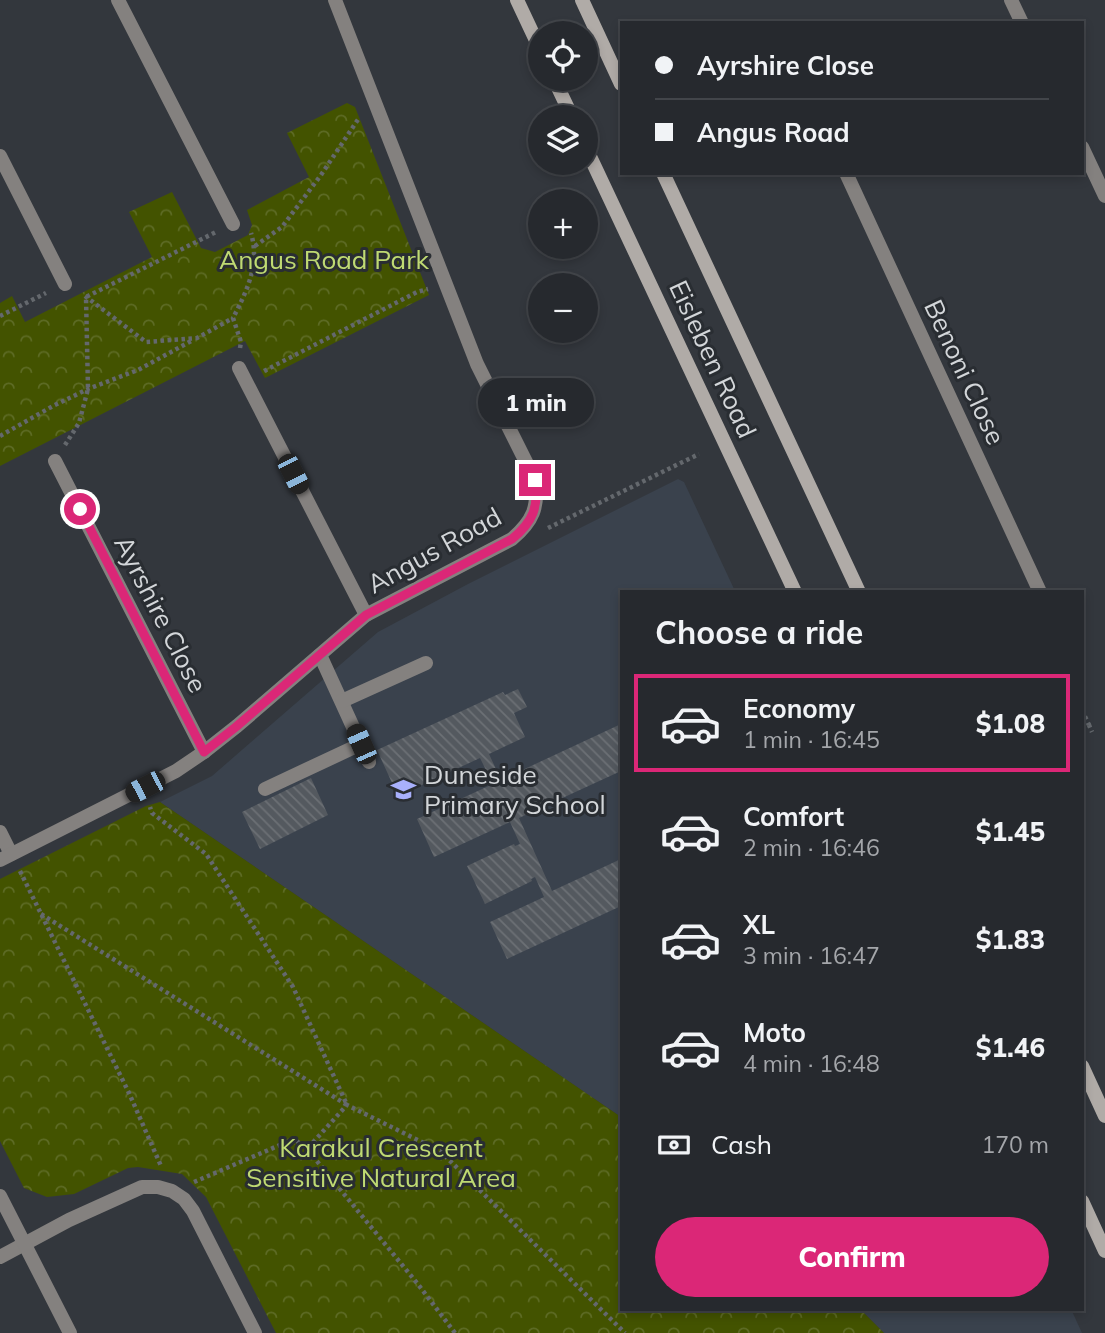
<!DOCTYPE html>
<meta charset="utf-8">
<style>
body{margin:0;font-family:Mulish,sans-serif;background:#32353a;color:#f1f3f6;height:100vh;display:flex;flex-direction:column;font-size:26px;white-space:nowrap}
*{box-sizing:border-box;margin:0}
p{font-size:23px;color:#a4a6aa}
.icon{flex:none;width:38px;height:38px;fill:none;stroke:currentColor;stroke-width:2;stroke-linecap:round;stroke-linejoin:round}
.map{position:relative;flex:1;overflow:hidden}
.panel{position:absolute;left:620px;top:590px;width:464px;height:721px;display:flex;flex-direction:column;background:#26292e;border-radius:0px;box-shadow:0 4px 10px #0003,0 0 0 2px #42454a}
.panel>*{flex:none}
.guide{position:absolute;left:620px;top:21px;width:464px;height:154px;border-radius:0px;box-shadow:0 4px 10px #0003,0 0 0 2px #42454a;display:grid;align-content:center;height:154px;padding:0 35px;background:#26292e}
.buttons{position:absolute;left:528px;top:21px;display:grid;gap:14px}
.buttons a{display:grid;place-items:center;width:70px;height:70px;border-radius:50%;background:#26292e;box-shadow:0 4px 10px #0003,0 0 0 2px #42454a;font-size:35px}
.end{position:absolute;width:32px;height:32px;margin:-16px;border:9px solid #db2777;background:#fff;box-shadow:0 0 0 4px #fff}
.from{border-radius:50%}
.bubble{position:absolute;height:49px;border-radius:24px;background:#26292e;box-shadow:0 4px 10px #0003,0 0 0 2px #42454a;font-size:23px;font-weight:800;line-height:49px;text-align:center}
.car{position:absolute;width:21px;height:42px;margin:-21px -10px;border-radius:9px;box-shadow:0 0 5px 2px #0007;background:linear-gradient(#222 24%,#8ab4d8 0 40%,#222 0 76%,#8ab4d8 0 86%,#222 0)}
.guide b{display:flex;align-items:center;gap:24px;height:66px;font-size:26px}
.guide b+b{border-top:2px solid #42454a}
.guide i{width:18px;height:18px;background:#f1f3f6}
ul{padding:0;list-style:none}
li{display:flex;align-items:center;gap:21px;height:98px;margin:0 14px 10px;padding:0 21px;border:4px solid transparent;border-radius:0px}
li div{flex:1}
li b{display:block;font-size:26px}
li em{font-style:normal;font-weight:800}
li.on{border-color:#db2777}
li>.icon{width:63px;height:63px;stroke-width:1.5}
h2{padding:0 35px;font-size:32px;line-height:84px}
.pay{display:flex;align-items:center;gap:18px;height:77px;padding:0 35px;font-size:26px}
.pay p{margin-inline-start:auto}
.button{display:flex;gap:14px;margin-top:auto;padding:14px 35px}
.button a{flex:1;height:80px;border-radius:42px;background:#db2777;color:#fff;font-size:28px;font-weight:800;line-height:80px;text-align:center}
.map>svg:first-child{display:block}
.built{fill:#3a424d}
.park{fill:url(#park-crowns)}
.building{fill:url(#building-back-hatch)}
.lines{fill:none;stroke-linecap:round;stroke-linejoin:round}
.path{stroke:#64686d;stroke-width:4.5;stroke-dasharray:3.5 3.5;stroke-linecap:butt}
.service{stroke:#84817f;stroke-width:14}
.minor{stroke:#84817f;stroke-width:14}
.tertiary{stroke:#84817f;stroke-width:14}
.secondary{stroke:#b0aba7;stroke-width:14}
.route{stroke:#db2777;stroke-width:9}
.labels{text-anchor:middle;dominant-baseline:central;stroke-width:6;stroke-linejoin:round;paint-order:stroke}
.park-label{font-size:26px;fill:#bfda72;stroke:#292d32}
.street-label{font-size:26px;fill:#d3d6d9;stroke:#292d32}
.poi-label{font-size:26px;fill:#d3d6d9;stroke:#292d32;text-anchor:start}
</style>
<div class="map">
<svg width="1105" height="1333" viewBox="0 0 1105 1333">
<defs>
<pattern id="park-crowns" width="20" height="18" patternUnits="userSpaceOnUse" patternTransform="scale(1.75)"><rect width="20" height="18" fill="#435300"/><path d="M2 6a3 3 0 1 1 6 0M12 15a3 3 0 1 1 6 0" fill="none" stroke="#5d6b25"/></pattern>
<pattern id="building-back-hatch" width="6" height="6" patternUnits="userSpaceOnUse" patternTransform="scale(1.75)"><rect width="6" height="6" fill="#54595f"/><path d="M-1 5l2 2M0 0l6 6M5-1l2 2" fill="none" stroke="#6c7075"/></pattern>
</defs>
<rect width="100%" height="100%" fill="#33373d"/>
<g class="built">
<path d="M 678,479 L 684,482 L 735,591 L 621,592 L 621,1117 L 160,802 L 212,776 L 378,632 L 468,584 Z"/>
<path d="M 860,1309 L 1071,1309 L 1082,1333 L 884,1333 Z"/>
</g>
<g class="park">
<path d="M 347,103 L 355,107 L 429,295 L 265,378 L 245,341 L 0,466 L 0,303 L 12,296 L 25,322 L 152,257 L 129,212 L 172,192 L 201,248 L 215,252 L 248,235 L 252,225 L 247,210 L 309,177 L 287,133 Z"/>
<path d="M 160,802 L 621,1117 L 621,1309 L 860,1309 L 884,1333 L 276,1333 L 206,1197 L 182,1174 L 138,1167 L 128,1168 L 74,1194 L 47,1197 L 24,1188 L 0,1141 L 0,879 L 146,806 Z"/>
</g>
<g class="building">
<path d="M 518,689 L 527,707 L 514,713 L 525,737 L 489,754 L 501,780 L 621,724 L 621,771 L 519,818 L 552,891 L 621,859 L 621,906 L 507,959 L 490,922 L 544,897 L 535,877 L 531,879 L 532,881 L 485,904 L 467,866 L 514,844 L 515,846 L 520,844 L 510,822 L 434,857 L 417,819 L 493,784 L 480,758 L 398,796 L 377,750 L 503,692 L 505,695 Z"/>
<path d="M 311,778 L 328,815 L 260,849 L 242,812 Z"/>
</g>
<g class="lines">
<g class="path">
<path d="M 255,246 L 282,227 L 321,175 L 359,118"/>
<path d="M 85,296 L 146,342 L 197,338 L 233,318"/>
<path d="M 0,316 L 46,293"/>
<path d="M 240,348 L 241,342 L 233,318 C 247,291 260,264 251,233"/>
<path d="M 264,371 L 417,292 L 428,289"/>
<path d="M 0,436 L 53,406 L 88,389 L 138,370 L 193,340"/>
<path d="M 65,445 L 79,423 L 88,389 L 86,297 L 216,232"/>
<path d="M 548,528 L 699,454"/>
<path d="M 1082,710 L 1089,725"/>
<path d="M 1082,728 L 1089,725 L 1092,732"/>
<path d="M 20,871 L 129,1093 L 161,1166"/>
<path d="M 41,914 L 347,1105 L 293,987 L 206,854 L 152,813 L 150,807"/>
<path d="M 194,1182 L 294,1139 L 307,1149"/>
<path d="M 455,1333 L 417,1283 L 307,1149 L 347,1105 L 440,1151 L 625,1333"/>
</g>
<g class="service">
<path d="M 320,655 L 369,762"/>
<path d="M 342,701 L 426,663"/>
<path d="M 265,789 L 361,744"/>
</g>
<g class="minor">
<path d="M 118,0 L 233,224"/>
<path d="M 1011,0 L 1022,23"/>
<path d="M 1082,147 L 1105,196"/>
<path d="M 0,156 L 65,284"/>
<path d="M 846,173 L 1040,592"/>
<path d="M 239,368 L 366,615"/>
<path d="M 55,461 L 204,752"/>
<path d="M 0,832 L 11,854"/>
<path d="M 0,860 L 176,771 L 204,752 L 237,726 L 366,615 L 512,539 C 533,521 539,507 535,480 L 477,364 L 335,0"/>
<path d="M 0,1257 L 69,1220 L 142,1187 L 158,1187 L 172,1191 L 184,1199 L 193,1211 L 255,1333"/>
</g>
<path class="tertiary" d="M 0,1196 L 70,1333"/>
<g class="secondary">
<path d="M 517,0 L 541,51"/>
<path d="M 582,0 L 621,84"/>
<path d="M 554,79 L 572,117"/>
<path d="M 586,148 L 795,592"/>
<path d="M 663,173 L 859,592"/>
<path d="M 1082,1066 L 1105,1116"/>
<path d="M 1082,1201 L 1105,1251"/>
</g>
</g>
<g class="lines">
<path class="route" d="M 80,509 L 204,752 L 237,726 L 366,615 L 512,539 C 533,522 539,507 535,480"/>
</g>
<defs>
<symbol id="school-bare" viewBox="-9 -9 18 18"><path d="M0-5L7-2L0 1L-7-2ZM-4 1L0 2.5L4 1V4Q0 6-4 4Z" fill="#a8b0fc" stroke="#292d32" stroke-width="2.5" paint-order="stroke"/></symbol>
</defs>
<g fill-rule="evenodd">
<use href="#school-bare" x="386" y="772" width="35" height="35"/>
</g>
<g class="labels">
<g class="park-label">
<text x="324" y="259">Angus Road Park</text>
<text x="381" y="1147">Karakul Crescent<tspan x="381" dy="30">Sensitive Natural Area</tspan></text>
</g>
<g class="street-label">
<text transform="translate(713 359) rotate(65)">Eisleben Road</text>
<text transform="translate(965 372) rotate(65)">Benoni Close</text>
<text transform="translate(434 550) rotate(-29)">Angus Road</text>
<text transform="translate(161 614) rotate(63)">Ayrshire Close</text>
</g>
<g class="poi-label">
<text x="424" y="774">Duneside<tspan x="424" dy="30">Primary School</tspan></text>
</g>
</g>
</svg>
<div class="buttons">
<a><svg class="icon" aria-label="locate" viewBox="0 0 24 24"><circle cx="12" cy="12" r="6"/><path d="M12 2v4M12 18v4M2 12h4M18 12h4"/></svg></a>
<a><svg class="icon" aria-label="layers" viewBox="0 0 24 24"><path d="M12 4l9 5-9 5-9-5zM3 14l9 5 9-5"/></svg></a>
<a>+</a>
<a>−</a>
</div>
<i class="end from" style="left:80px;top:509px"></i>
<i class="end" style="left:535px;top:480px"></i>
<div class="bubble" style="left:478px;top:378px;width:116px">1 min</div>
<i class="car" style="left:293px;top:474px;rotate:153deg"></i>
<i class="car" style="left:361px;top:744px;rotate:336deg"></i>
<i class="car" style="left:145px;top:787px;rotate:243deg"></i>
<div class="guide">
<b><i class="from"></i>Ayrshire Close</b>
<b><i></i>Angus Road</b>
</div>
<section class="panel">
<h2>Choose a ride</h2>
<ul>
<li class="on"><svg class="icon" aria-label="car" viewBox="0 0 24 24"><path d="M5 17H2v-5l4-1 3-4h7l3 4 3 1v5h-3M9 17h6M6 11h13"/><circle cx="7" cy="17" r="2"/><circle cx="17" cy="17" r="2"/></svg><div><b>Economy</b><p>1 min · 16:45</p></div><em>$1.08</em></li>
<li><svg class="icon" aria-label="car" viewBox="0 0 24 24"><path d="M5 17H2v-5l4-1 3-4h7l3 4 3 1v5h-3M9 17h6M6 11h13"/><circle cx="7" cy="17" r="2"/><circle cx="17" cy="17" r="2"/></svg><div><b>Comfort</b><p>2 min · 16:46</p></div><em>$1.45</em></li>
<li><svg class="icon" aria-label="car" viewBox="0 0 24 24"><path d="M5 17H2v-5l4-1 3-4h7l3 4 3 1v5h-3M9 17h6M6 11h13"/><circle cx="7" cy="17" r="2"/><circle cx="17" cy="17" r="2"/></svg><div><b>XL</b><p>3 min · 16:47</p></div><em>$1.83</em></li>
<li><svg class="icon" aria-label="car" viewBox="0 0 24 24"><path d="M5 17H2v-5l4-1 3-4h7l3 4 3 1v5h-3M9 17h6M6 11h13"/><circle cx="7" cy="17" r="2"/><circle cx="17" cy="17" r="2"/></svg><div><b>Moto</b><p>4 min · 16:48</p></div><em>$1.46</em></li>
</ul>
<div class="pay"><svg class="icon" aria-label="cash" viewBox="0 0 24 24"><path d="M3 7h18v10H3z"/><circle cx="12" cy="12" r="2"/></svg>Cash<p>170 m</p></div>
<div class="button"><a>Confirm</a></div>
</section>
</div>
